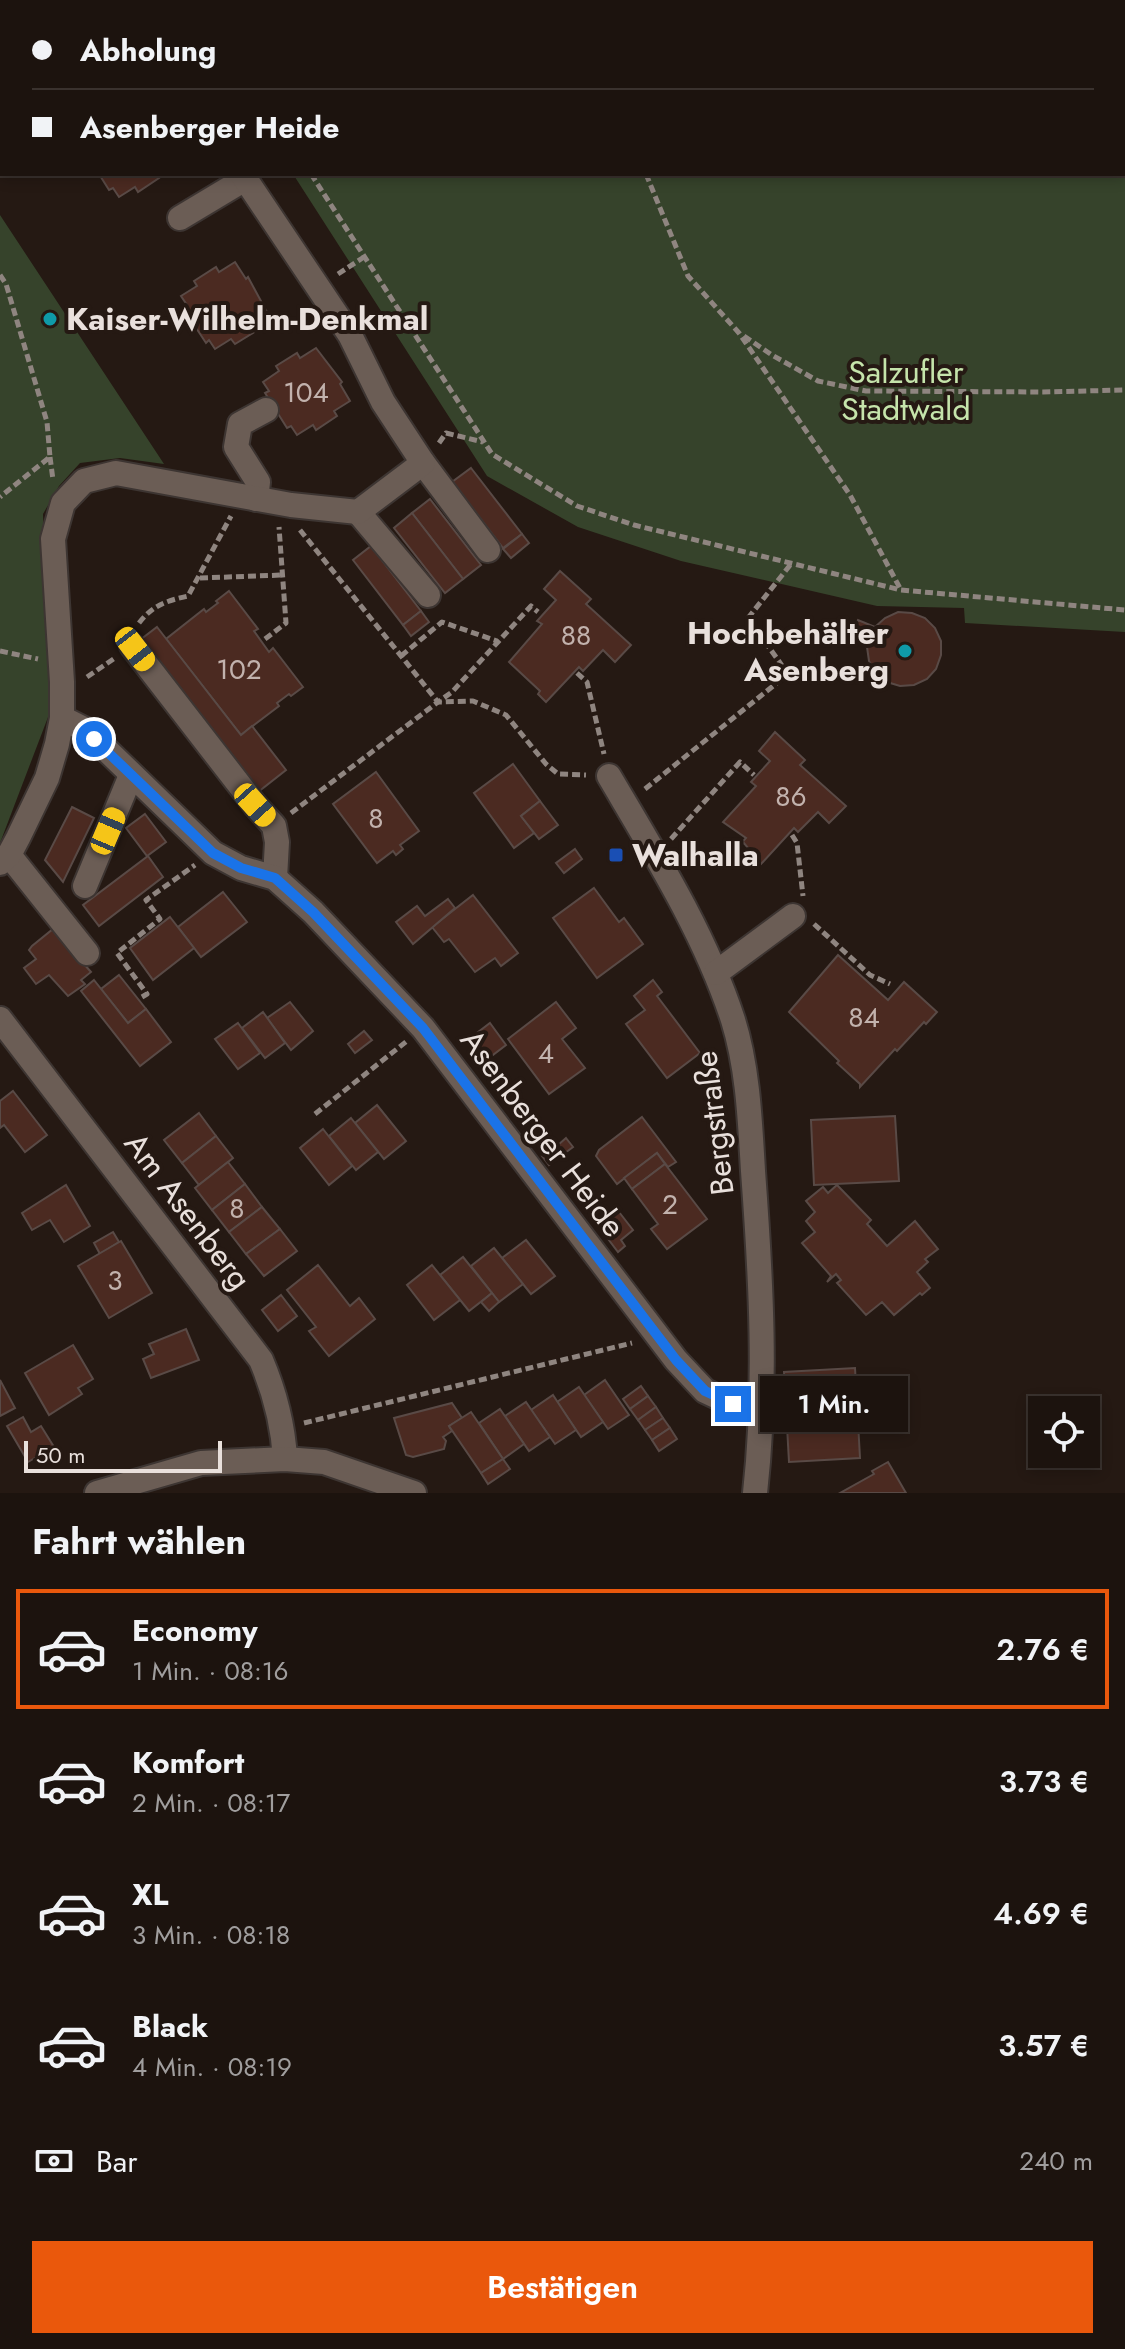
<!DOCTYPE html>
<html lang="de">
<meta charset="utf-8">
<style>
body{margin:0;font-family:Jost,sans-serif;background:#251c17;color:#f1f3f6;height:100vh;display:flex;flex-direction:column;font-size:30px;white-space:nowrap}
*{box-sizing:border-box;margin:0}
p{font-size:26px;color:#a09e9e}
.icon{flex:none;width:44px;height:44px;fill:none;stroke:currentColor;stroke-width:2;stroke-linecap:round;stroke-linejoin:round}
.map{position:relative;height:1493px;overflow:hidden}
.details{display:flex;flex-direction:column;background:#1c130e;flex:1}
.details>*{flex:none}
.hud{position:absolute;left:0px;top:0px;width:1126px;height:176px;box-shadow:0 4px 12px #0003,0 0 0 2px #3a322e;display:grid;align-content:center;height:176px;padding:0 32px;background:#1c130e}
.tools{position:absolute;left:1028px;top:1396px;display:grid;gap:16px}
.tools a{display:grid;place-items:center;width:72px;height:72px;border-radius:0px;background:#1c130e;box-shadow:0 4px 12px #0003,0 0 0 2px #3a322e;font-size:40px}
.scale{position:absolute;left:24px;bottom:20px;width:198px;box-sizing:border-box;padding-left:8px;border:4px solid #e9e0dc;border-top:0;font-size:22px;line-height:28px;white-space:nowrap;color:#e9e0dc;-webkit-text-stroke:6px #251913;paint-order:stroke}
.end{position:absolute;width:36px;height:36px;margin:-18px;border:10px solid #1a73e8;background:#fff;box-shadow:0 0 0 4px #fff}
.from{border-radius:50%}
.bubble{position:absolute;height:56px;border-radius:0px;background:#1c130e;box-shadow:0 4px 12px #0003,0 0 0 2px #3a322e;font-size:26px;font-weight:600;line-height:56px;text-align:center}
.car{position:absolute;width:24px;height:48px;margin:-24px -12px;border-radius:10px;box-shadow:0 0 6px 2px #0007;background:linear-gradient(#f5c518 24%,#345 0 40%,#f5c518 0 76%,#345 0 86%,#f5c518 0)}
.hud b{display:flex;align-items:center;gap:28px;height:76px;font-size:30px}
.hud b+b{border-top:2px solid #3a322e}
.hud i{width:20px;height:20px;background:#f1f3f6}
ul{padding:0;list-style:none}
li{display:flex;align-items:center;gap:24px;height:120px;margin:0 16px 12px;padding:0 16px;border:4px solid transparent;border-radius:0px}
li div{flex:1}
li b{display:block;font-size:30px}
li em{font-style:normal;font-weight:600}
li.on{border-color:#ea580c}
li>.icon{width:72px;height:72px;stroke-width:1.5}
h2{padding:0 32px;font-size:36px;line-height:96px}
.pay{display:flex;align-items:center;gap:20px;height:88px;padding:0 32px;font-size:30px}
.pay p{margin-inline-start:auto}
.button{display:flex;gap:16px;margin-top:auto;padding:16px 32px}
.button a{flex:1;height:92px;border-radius:0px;background:#ea580c;color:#fff;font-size:32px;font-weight:600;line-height:92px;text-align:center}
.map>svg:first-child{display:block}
.green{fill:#36432b}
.building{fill:#4b2a21;stroke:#594a46;stroke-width:2}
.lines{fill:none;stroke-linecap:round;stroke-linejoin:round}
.minor-casing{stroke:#3d3532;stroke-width:28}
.path{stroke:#8f8580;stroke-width:5;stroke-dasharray:8 4;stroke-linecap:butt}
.minor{stroke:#6b5d55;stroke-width:24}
.route{stroke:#1a73e8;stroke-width:10}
.culture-dot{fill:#0f9aa8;stroke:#251913;stroke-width:3}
.transit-dot{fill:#1a4fb4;stroke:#251913;stroke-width:3}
.labels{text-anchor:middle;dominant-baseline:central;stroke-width:8;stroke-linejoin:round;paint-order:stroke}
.number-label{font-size:28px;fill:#c2b2ad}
.poi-label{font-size:32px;font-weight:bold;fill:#e9e0dc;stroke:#251913;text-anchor:start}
.park-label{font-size:32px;fill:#c5e4ab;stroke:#251913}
.street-label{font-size:32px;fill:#e9e0dc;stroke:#251913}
</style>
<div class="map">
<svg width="1125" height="1493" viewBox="0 0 1125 1493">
<rect width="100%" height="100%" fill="#251913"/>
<g class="green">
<path d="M 181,0 L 1125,0 L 1125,632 L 965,623 L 964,608 L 877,606 L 681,561 L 578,527 L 487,476 L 293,174 L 1124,174 L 1124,2 Z"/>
<path d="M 0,215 L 164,464 L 120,458 L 80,463 L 59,486 L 43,514 L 50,712 L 0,843 Z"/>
</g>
<g class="building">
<path d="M 99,174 L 156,174 L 159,178 L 138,192 L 135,187 L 119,197 L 113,188 L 109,190 Z"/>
<path d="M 235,262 L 246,279 L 248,277 L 269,316 L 252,326 L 256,331 L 235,344 L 231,339 L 215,349 L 209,340 L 206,343 L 183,308 L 187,305 L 181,296 L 197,286 L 194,281 L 216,267 L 219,272 Z"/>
<path d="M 316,348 L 342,382 L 340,384 L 350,401 L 334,411 L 337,416 L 316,430 L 313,425 L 297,435 L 291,426 L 287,428 L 265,393 L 269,391 L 263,382 L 279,371 L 276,366 L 297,353 L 300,358 Z"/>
<path d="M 471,468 L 522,534 L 503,548 L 452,482 Z"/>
<path d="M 430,499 L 481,565 L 463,579 L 412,513 Z"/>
<path d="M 412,513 L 463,579 L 445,593 L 394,528 Z"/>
<path d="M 522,534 L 529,543 L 511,558 L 503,549 Z"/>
<path d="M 371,546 L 421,611 L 403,625 L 353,560 Z"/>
<path d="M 560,571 L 591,599 L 586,604 L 631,645 L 615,662 L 603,650 L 583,671 L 579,667 L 546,702 L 538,694 L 540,691 L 509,662 L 542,624 L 537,621 L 556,600 L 544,589 Z"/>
<path d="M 229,591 L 258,629 L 254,631 L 269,652 L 273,648 L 303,687 L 291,696 L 289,694 L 277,703 L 279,706 L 241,735 L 166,639 L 204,609 L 206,612 L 218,603 L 216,601 Z"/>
<path d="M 421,611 L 429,622 L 411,636 L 403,625 Z"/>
<path d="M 898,612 L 912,613 L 925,618 L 935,628 L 941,641 L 941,655 L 936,669 L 927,679 L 914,685 L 900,686 L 887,682 L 876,673 L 869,661 L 867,647 L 850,639 L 858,620 L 875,627 L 885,618 Z"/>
<path d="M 157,627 L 241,735 L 252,726 L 286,770 L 258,792 L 140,640 Z"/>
<path d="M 775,732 L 805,760 L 800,765 L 846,806 L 829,823 L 818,812 L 798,832 L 794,828 L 761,864 L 744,843 L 739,846 L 746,838 L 723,822 L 756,786 L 751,782 L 770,761 L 759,751 Z"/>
<path d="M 513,764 L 540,801 L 521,816 L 534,833 L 514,848 L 474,793 Z"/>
<path d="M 376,772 L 419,831 L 400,845 L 403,849 L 396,855 L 393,851 L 377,863 L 333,804 Z"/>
<path d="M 540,801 L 558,825 L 539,839 L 521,816 Z"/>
<path d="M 72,807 L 94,818 L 63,882 L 45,860 Z"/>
<path d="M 145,814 L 166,842 L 147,856 L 126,828 Z"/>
<path d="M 575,849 L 582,859 L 564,873 L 556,863 Z"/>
<path d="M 148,856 L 163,877 L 99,926 L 83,905 Z"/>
<path d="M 594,888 L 619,922 L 624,918 L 643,944 L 597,978 L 553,918 Z"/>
<path d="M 223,892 L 247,922 L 201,957 L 178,927 Z"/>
<path d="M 473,895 L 518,953 L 501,966 L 495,958 L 475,972 L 449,939 L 444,942 L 432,927 Z"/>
<path d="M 448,899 L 455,908 L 413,944 L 396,922 L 417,906 L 425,916 Z"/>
<path d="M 170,917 L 194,948 L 153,980 L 130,948 Z"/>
<path d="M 53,929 L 91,972 L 81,980 L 85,984 L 68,996 L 49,975 L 36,984 L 24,968 L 36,959 L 29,950 L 32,946 Z"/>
<path d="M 838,955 L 888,1000 L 904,982 L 937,1012 L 926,1024 L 924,1022 L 897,1051 L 895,1049 L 860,1087 L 860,1084 L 837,1063 L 839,1061 L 789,1012 Z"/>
<path d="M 119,975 L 146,1009 L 128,1023 L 101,989 Z"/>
<path d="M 94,980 L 128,1023 L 146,1009 L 171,1042 L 140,1066 L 81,991 Z"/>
<path d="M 653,980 L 662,992 L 657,996 L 700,1053 L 667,1078 L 626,1024 L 645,1010 L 634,996 Z"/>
<path d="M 290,1002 L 313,1031 L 291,1050 L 267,1018 Z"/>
<path d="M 556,1002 L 576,1028 L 562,1039 L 585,1068 L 549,1094 L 508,1039 Z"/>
<path d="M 263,1012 L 285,1043 L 265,1058 L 242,1028 Z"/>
<path d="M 238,1023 L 260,1053 L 238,1069 L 215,1039 Z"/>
<path d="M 490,1023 L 506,1045 L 485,1061 L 469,1039 Z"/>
<path d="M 364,1031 L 372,1040 L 355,1053 L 348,1044 Z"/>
<path d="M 13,1091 L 47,1135 L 25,1152 L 4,1125 L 0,1128 L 0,1101 Z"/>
<path d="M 377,1105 L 406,1141 L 384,1159 L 355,1123 Z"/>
<path d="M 199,1113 L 216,1136 L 182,1163 L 164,1140 Z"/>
<path d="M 895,1116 L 899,1181 L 814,1185 L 811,1120 Z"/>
<path d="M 642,1117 L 676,1162 L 668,1167 L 657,1153 L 617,1184 L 596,1156 L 599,1150 Z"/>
<path d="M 351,1118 L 378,1152 L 356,1170 L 329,1136 Z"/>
<path d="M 323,1129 L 352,1166 L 329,1185 L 300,1148 Z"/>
<path d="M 216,1136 L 233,1158 L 199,1185 L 182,1163 Z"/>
<path d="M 566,1138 L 573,1147 L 565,1153 L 558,1145 Z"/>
<path d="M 558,1145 L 565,1153 L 549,1165 L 542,1156 Z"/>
<path d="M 657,1153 L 665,1164 L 632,1189 L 624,1178 Z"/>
<path d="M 228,1162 L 245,1184 L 212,1210 L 195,1188 Z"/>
<path d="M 665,1164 L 707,1219 L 667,1249 L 651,1229 L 658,1224 L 632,1189 Z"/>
<path d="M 245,1184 L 262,1207 L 229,1232 L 212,1210 Z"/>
<path d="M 66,1185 L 90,1226 L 64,1242 L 50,1220 L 32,1230 L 22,1213 Z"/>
<path d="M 837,1185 L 871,1220 L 867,1224 L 887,1246 L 915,1221 L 938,1249 L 925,1259 L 928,1262 L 917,1272 L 930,1288 L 922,1295 L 920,1293 L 894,1315 L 882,1302 L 866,1315 L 837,1283 L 841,1280 L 836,1274 L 827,1282 L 831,1276 L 802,1243 L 815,1232 L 806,1221 L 815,1212 L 806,1201 L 823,1187 L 828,1193 Z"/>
<path d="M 262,1207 L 280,1229 L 246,1254 L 229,1232 Z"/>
<path d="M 619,1212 L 633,1230 L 621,1240 L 625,1246 L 618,1252 L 599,1227 Z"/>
<path d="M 280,1229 L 297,1251 L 264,1276 L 246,1254 Z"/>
<path d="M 113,1232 L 119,1242 L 100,1254 L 94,1243 Z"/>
<path d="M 526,1240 L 555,1276 L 531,1294 L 502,1258 Z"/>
<path d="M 121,1241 L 152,1293 L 109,1318 L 78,1266 Z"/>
<path d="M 494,1248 L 523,1284 L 499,1302 L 471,1266 Z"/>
<path d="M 463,1257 L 492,1293 L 469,1311 L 440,1275 Z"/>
<path d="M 318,1265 L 350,1306 L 359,1298 L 375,1319 L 329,1356 L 309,1331 L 316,1327 L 287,1290 Z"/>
<path d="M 432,1265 L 460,1300 L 434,1320 L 407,1285 Z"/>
<path d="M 492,1293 L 499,1302 L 489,1311 L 481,1302 Z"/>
<path d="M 281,1295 L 297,1316 L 278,1331 L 262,1310 Z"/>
<path d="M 186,1329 L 199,1360 L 151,1378 L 143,1359 L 154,1354 L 149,1344 Z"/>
<path d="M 73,1345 L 93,1379 L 78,1388 L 82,1394 L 49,1415 L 25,1373 Z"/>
<path d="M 855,1368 L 860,1458 L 789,1462 L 784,1372 Z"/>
<path d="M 0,1380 L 15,1408 L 0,1416 Z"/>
<path d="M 605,1380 L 629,1415 L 608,1429 L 584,1395 Z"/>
<path d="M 641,1386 L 648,1396 L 630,1409 L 623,1399 Z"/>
<path d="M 579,1387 L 603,1422 L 581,1437 L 557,1402 Z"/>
<path d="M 553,1395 L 576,1430 L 555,1444 L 531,1410 Z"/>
<path d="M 648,1396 L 656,1407 L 638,1420 L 630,1409 Z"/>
<path d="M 526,1402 L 550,1437 L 529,1451 L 505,1416 Z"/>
<path d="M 452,1403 L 462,1418 L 449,1426 L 452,1431 L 443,1437 L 446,1441 L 444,1449 L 413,1457 L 406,1455 L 394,1418 Z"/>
<path d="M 656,1407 L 663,1418 L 645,1430 L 638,1420 Z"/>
<path d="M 500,1409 L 524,1444 L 503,1459 L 479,1423 Z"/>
<path d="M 471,1412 L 503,1459 L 481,1473 L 449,1426 Z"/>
<path d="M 23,1417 L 31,1432 L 41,1426 L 54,1447 L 28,1462 L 7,1426 Z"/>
<path d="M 663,1418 L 670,1428 L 652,1440 L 645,1430 Z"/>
<path d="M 670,1428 L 677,1439 L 659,1451 L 652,1440 Z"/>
<path d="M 503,1459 L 510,1469 L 488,1484 L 481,1473 Z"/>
<path d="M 888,1462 L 906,1493 L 840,1493 L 874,1474 L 872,1471 Z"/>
</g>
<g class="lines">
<defs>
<g id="minor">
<path d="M 128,0 L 131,2"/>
<path d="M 44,2 L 45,0"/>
<path d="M 180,218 L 245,179"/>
<path d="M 423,463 L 488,550"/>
<path d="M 256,499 L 258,482 L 236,447 L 240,424 L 266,410"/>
<path d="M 358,512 L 428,595"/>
<path d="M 132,646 L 255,805 L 274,826 L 277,842 L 275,878"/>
<path d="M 62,718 L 86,730 L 213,853 L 241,868 L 275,878 L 313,912 L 423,1028 L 676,1360 L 705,1391 L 762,1418"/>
<path d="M 609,776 C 655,854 705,934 733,1020 C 748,1068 750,1121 753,1171 C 761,1278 767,1386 755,1493"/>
<path d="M 9,855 L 87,953"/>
<path d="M 0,863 L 9,855 L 18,838 L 47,778 L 57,744 L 62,718 L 62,682 L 53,539 L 63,503 L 84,481 L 116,473 L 291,505 L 358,512 L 423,463 L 383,402 L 350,335 L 242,174"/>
<path d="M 85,886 L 131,775"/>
<path d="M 716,973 L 793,916"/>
<path d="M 0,1019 L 261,1360 C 275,1393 283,1423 285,1459"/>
<path d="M 97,1493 L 201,1463 L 285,1459 L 324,1462 L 414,1493"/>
</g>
</defs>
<use href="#minor" class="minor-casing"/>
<g class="path">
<path d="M 201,0 L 202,2"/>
<path d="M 569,0 L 570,2"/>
<path d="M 7,2 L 9,0"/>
<path d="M 0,9 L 2,7"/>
<path d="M 311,174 L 492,454 L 577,506 L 634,525 L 901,590 L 1125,610"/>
<path d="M 646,174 L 688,276 L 739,333 L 850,495 L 901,590"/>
<path d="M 338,274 L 364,257"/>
<path d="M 0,275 L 6,284 L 47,422 L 50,457 L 0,497"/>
<path d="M 744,336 L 772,355 L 818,381 L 866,391 L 1043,392 L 1125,390"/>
<path d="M 439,443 L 446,433 L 483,442"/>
<path d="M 50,457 L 53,480"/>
<path d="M 300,530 L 438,702 L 452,692 L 531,606 L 538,612"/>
<path d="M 200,578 L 283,575"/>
<path d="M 139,623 C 153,605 166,601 188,596 L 231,516"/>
<path d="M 265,639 L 286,623 L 279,527"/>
<path d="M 0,651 L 38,659"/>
<path d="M 401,656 L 442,622 L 497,641"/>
<path d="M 577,673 L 587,682 L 604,754"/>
<path d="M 87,677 L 115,658"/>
<path d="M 645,789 L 788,674 L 748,618 L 791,564"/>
<path d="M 291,813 L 438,702 L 473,701 L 506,715 L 546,764 L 558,774 L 586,775"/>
<path d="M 792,835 L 797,843 L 803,896"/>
<path d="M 671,839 L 740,762 L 754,775"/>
<path d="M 814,924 L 870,975 L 890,984"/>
<path d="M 142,997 L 147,994 L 117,953 L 160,919 L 146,900 L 195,865"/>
<path d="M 315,1114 L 407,1041"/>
<path d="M 304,1423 L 632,1343"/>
</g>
<use href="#minor" class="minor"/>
</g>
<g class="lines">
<path class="route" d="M 94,739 L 213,853 L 241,868 L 275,878 L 313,912 L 423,1028 L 676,1360 L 705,1391 L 733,1404"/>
</g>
<g class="culture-dot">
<circle cx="50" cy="319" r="8"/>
<circle cx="905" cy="651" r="8"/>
</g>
<rect class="transit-dot" x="608" y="847" width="16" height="16" rx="4"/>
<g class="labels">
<g class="number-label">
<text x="306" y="392">104</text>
<text x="576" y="635">88</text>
<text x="239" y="669">102</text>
<text x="791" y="796">86</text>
<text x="376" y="818">8</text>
<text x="864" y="1017">84</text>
<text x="546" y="1053">4</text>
<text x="670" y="1204">2</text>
<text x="237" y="1208">8</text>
<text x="115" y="1280">3</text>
</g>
<g class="poi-label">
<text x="66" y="319">Kaiser-Wilhelm-Denkmal</text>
<text x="889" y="633" text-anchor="end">Hochbehälter<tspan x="889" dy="37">Asenberg</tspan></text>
<text x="632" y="855">Walhalla</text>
</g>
<g class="park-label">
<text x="906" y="372">Salzufler<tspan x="906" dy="37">Stadtwald</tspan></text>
</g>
<g class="street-label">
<text transform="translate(714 1123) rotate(-97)">Bergstraße</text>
<text transform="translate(543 1133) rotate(53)">Asenberger Heide</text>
<text transform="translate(188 1211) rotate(53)">Am Asenberg</text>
</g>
</g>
</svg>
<div class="tools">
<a><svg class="icon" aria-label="locate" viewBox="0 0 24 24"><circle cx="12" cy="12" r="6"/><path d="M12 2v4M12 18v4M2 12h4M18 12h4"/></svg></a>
</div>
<div class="scale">50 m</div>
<i class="end from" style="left:94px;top:739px"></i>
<i class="end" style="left:733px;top:1404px"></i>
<div class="bubble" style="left:760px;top:1376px;width:148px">1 Min.</div>
<i class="car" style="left:135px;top:649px;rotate:142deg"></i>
<i class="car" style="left:255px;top:805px;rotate:138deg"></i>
<i class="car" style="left:108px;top:831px;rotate:23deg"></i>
<div class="hud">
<b><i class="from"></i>Abholung</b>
<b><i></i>Asenberger Heide</b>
</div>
</div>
<section class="details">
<h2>Fahrt wählen</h2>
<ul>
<li class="on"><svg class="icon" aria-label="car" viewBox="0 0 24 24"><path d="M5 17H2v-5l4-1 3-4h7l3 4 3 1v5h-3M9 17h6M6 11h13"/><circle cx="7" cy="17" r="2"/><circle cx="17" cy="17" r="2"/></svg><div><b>Economy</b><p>1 Min. · 08:16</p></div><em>2.76 €</em></li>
<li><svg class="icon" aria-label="car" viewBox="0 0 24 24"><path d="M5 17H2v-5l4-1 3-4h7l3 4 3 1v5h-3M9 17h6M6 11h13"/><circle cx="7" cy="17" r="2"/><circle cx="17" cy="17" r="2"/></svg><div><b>Komfort</b><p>2 Min. · 08:17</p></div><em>3.73 €</em></li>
<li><svg class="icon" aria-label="car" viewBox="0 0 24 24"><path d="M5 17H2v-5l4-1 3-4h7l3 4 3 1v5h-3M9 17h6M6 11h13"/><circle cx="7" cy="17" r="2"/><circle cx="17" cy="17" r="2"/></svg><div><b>XL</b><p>3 Min. · 08:18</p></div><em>4.69 €</em></li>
<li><svg class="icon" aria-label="car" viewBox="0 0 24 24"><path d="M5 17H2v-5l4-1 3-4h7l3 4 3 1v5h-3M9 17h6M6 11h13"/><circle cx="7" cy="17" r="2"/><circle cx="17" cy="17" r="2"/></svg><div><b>Black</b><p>4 Min. · 08:19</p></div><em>3.57 €</em></li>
</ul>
<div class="pay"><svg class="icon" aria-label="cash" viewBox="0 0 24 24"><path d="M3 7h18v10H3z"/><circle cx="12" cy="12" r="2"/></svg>Bar<p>240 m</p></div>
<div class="button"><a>Bestätigen</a></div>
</section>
